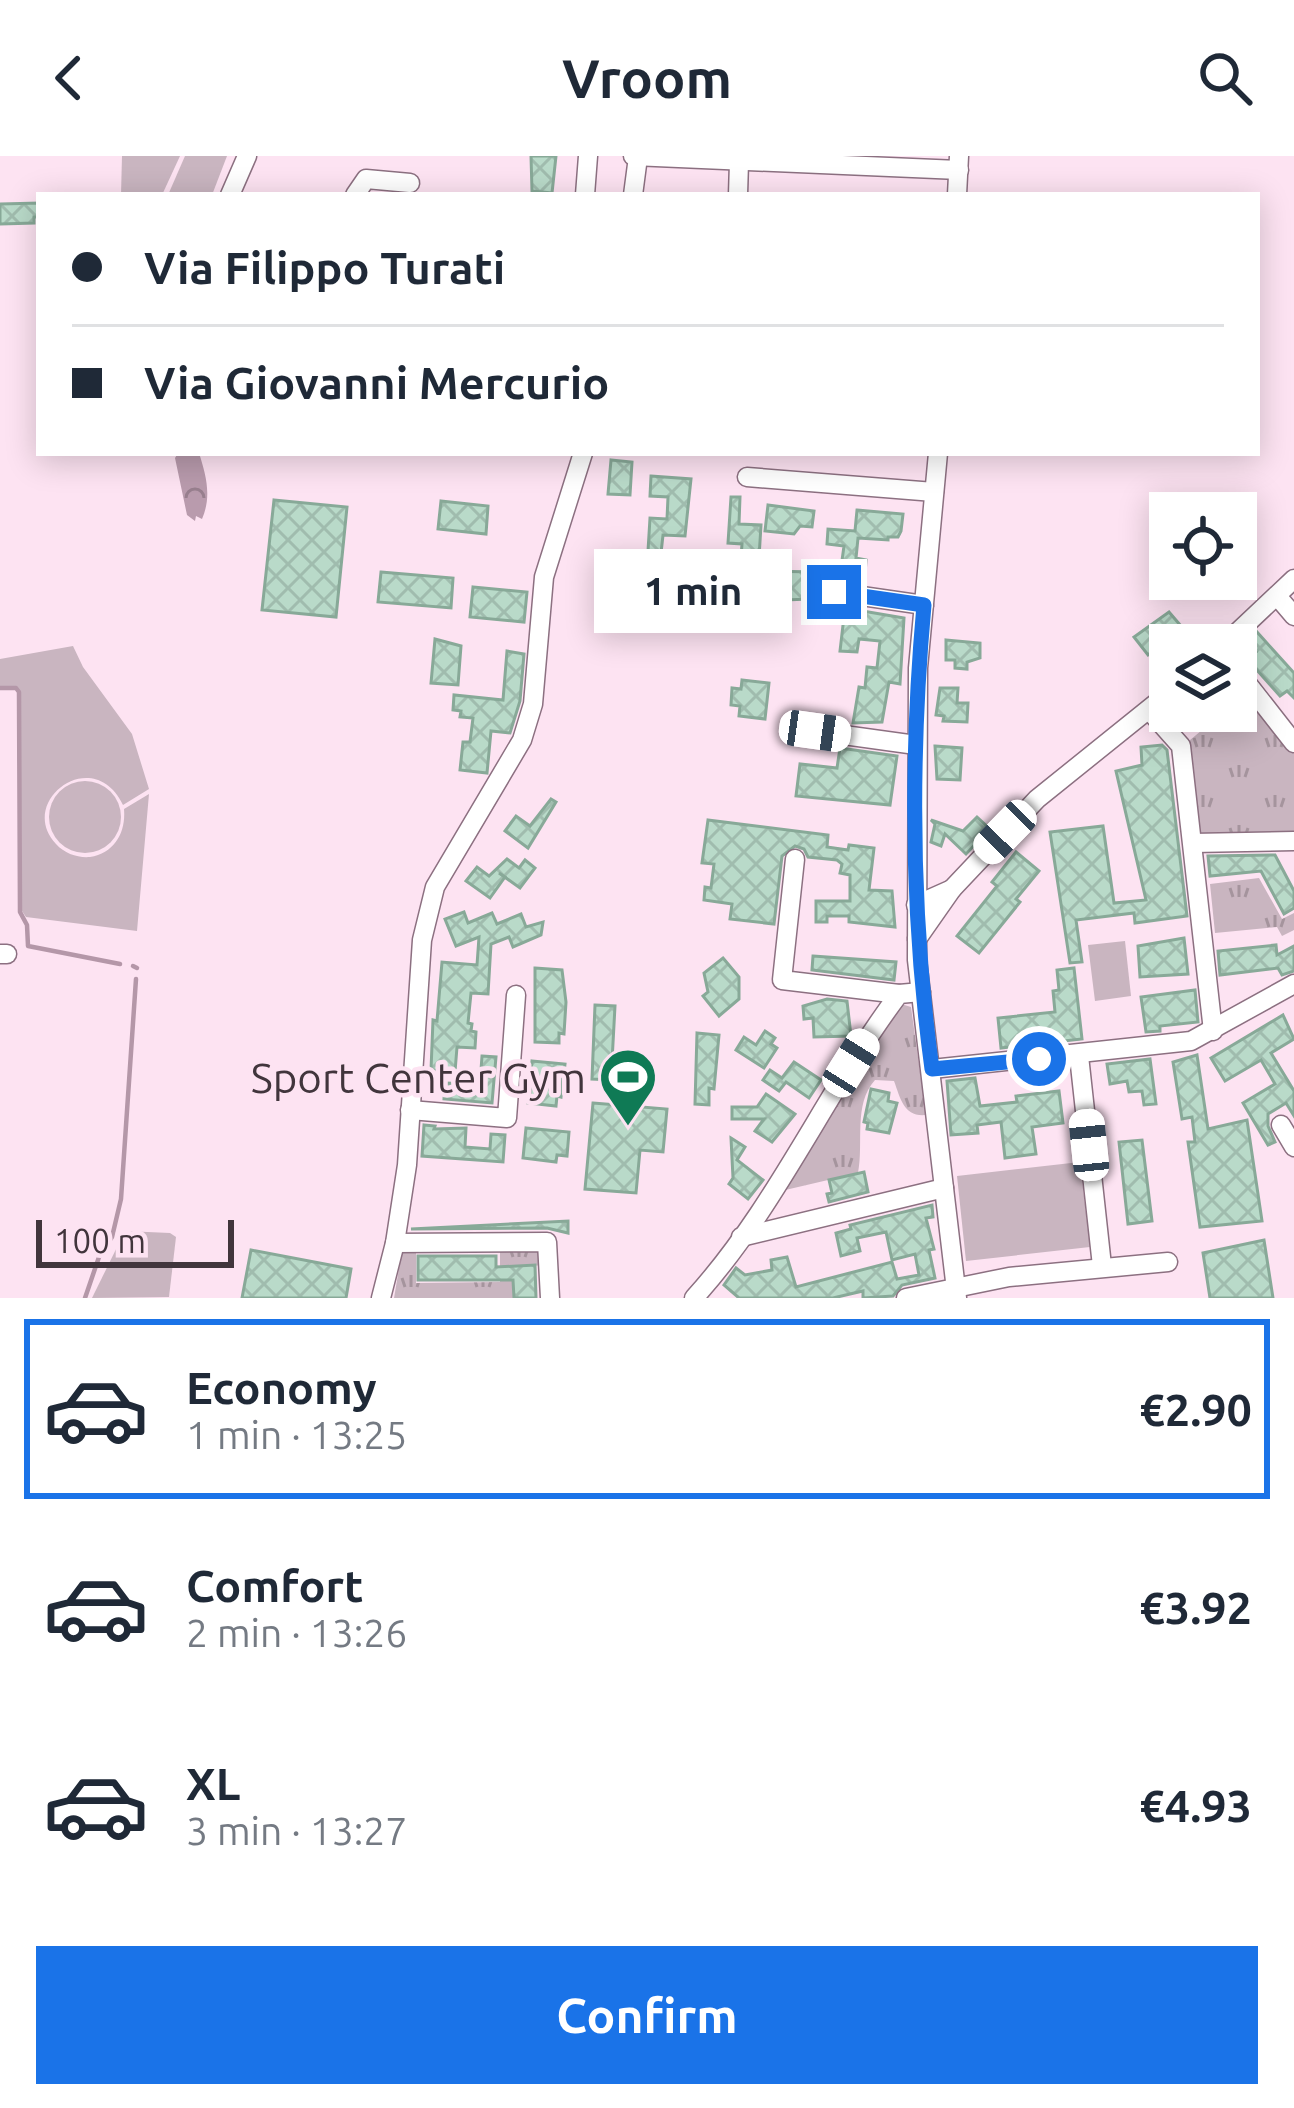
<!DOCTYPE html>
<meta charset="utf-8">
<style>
body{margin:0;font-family:Ubuntu,sans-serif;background:#f6f6f7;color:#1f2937;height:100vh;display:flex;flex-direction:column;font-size:45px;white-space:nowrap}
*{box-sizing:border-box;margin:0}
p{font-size:39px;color:#747a83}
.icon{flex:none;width:66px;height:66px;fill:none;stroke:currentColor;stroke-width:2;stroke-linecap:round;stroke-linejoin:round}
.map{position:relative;height:1142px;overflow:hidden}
.panel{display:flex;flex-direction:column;background:#fff;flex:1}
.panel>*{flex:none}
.guide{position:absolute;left:36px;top:36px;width:1224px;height:264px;border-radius:0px;box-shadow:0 6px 30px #0003;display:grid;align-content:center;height:264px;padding:0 36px;background:#fff}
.controls{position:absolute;left:1149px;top:336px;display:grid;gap:24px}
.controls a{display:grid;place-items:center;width:108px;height:108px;border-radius:0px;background:#fff;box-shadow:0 6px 30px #0003;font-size:60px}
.scale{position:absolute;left:36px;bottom:30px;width:198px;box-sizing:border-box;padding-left:12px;border:6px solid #41353c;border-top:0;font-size:33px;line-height:42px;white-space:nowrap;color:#41353c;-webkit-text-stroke:9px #fde3f2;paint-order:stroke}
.end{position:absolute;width:54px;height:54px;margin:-27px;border:15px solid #1a73e8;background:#fff;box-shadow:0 0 0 6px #fff}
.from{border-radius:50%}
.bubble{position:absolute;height:84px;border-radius:0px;background:#fff;box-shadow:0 6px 30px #0003;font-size:39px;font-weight:600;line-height:84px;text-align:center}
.car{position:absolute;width:36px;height:72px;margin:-36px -18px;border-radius:15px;box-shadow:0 0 9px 3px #0007;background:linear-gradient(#fff 24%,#345 0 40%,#fff 0 76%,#345 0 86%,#fff 0)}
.guide b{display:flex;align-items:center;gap:42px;height:114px;font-size:45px}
.guide b+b{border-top:3px solid #e0e1e3}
.guide i{width:30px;height:30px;background:#1f2937}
ul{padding:21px 0 0;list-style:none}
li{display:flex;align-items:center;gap:36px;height:180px;margin:0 24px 18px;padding:0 12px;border:6px solid transparent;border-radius:0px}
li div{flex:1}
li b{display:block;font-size:45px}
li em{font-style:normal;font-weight:600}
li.active{border-color:#1a73e8}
li>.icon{width:108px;height:108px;stroke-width:1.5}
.cta{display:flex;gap:24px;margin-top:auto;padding:24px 36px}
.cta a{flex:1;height:138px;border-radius:0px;background:#1a73e8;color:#fff;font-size:48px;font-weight:600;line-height:138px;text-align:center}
header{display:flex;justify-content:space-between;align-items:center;height:156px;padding:0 36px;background:#fff;font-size:54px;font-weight:600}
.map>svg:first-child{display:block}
.green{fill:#c9b5c0}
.forest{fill:url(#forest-crowns)}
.park{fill:url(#park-tufts)}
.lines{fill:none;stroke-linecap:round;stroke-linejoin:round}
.stream{stroke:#b497a8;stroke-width:4.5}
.building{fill:url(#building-cross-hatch);stroke:#88a998;stroke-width:3}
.minor-casing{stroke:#8c7081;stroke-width:21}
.minor{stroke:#fff;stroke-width:18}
.route{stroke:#1a73e8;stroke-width:15}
.labels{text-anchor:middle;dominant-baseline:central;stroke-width:9;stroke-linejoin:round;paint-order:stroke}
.poi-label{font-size:42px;fill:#41353c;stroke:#fde3f2;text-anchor:end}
</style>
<header><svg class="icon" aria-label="back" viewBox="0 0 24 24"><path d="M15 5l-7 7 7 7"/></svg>Vroom<svg class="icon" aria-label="search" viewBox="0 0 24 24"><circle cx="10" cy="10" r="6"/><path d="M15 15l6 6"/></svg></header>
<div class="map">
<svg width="1294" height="1142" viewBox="0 0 1294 1142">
<defs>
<pattern id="forest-crowns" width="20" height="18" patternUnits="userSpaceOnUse" patternTransform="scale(3)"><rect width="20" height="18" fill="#b99bad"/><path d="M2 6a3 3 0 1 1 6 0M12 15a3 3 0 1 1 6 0" fill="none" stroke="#987f8e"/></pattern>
<pattern id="park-tufts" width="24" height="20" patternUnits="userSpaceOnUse" patternTransform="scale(3)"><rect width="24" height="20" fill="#c9b5c0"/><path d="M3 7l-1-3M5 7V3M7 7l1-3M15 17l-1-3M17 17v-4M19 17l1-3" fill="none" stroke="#a5949d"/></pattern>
<pattern id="building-cross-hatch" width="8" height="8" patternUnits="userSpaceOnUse" patternTransform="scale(3)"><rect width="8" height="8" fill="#b9dac9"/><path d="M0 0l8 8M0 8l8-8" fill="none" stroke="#a0bcae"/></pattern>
</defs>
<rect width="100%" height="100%" fill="#fde3f2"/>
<g class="green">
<path d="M 122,0 L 180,0 L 162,39 L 121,39 Z"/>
<path d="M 185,0 L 227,0 L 212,39 L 168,39 Z"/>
<path d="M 73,490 L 83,511 L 132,578 L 149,633 L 123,649 C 93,587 16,646 56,688 C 65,698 78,702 90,701 C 115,697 126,676 124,653 L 149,638 L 137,775 L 26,761 L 22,755 L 20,535 L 17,531 L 0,530 L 0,503 Z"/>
<circle cx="85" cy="661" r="36"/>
<path d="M 1125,785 L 1131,840 L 1095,845 L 1088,789 Z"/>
<path d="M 1080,1006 L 1090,1091 L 966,1105 L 957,1020 Z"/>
<path d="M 125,1075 L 170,1077 L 176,1081 L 169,1141 L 92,1142 Z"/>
</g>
<path class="forest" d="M 178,297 L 199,297 C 206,319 212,340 202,363 L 196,360 L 195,365 L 187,359 L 175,302 Z"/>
<g class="park">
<path d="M 1245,538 L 1287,584 L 1294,598 L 1294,681 L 1199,684 L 1184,589 L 1225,555 L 1236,555 L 1236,546 Z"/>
<path d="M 1259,722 L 1282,763 L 1294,757 L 1294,774 L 1282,780 L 1277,771 L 1215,777 L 1210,728 Z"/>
<path d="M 901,848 L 911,851 L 926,959 C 904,961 901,944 894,925 L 875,924 C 853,948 864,987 858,1017 L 781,1035 Z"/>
<path d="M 545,1091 L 546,1109 L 512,1111 L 513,1142 L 394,1142 L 402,1095 L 416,1095 L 416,1127 L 500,1126 L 500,1092 Z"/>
</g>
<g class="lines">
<g class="stream">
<path d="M 0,532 L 16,532 L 19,536 L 20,756 L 27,769 L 28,790 L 120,808"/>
<path d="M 133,810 L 137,812"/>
<path d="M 85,1142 L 99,1101 L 112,1081 L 121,1043 L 136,823"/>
</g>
</g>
<g class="building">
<path d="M 531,0 L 556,0 L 552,37 L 532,35 Z"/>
<path d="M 39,47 L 39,61 L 34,61 L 34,67 L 0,68 L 0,48 Z"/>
<path d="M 611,304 L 632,306 L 630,339 L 608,338 Z"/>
<path d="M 651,320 L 691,323 L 685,380 L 663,379 L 661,397 L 648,395 L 650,362 L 667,363 L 668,341 L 650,340 Z"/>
<path d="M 731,341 L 740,341 L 739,368 L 761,369 L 759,402 L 741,401 L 742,388 L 728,387 Z"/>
<path d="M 274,344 L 347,351 L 336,461 L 262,454 Z"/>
<path d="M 441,345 L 488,350 L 486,378 L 438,373 Z"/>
<path d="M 768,349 L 814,355 L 812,371 L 800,370 L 794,378 L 765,375 Z"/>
<path d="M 857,354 L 903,358 L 901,375 L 898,381 L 888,381 L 888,384 L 858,382 L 856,402 L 866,404 L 865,419 L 840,419 L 844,390 L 827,388 L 828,373 L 855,375 Z"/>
<path d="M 756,415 L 817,416 L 817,432 L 809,432 L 809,443 L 785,444 L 785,430 L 756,427 Z"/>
<path d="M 381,416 L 453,422 L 451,452 L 378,446 Z"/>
<path d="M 473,431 L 527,436 L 524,466 L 470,461 Z"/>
<path d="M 845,452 L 904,462 L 900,528 L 889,526 L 882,566 L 853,567 L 859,531 L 865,532 L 867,511 L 877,512 L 880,485 L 859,483 L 857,496 L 840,495 Z"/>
<path d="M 1169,456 L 1193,484 L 1202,476 L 1211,486 L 1170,489 L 1170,514 L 1153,495 L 1148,499 L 1134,481 Z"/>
<path d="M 1257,476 L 1294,517 L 1294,542 L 1287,535 L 1280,540 L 1248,504 L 1256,496 L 1247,486 Z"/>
<path d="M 435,483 L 461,490 L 458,529 L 431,527 Z"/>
<path d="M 946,484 L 980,487 L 980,502 L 967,506 L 967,513 L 955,512 L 955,504 L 946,504 Z"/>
<path d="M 507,495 L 524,498 L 520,545 L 510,577 L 491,575 L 487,617 L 460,614 L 463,586 L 470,586 L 473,562 L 460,561 L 461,555 L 453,554 L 454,539 L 503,544 Z"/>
<path d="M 742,524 L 769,527 L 765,563 L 739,560 L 740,550 L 731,549 L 732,532 L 741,533 Z"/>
<path d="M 940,532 L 958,532 L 957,547 L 968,547 L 967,566 L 943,565 L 944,560 L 936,559 Z"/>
<path d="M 1162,589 L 1167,594 L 1187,760 L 1135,767 L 1134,757 L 1076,764 L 1082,806 L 1070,807 L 1050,676 L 1103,670 L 1114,747 L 1146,744 L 1116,615 L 1142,609 L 1141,591 Z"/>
<path d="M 935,590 L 962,592 L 960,624 L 937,623 Z"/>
<path d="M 840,592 L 897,600 L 890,649 L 796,640 L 800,608 L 837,612 Z"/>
<path d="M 551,643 L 556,646 L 528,692 L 505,675 L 516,660 L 530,670 Z"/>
<path d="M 977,661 L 990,673 L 966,698 L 945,678 L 941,690 L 931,686 L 935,668 L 931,664 L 963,675 Z"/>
<path d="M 708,664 L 828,679 L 827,691 L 848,694 L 849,689 L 874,692 L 869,734 L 892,735 L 895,771 L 849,766 L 849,760 L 827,760 L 827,766 L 816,766 L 816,745 L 850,745 L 850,719 L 840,717 L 842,708 L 837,704 L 808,701 L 804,693 L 795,690 L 782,700 L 774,768 L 730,763 L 732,748 L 704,744 L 705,731 L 711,732 L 714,708 L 702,707 Z"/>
<path d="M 1016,696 L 1039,715 L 1016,743 L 1020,746 L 979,797 L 957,780 L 997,730 L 992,726 Z"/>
<path d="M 1275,699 L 1294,735 L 1294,752 L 1284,758 L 1261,715 L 1210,720 L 1208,700 Z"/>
<path d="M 507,703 L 519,712 L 525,704 L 535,712 L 520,732 L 499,717 L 505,721 L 490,742 L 466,725 L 477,711 L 489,720 Z"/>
<path d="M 464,756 L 468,767 L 492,757 L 497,768 L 521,758 L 526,771 L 543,766 L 541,779 L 513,791 L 509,781 L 491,788 L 488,838 L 471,837 L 468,867 L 472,868 L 471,875 L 476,876 L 475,892 L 457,891 L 455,916 L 431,914 L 433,864 L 437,865 L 442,806 L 477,809 L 479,781 L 456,790 L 445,763 Z"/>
<path d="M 1184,782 L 1188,818 L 1140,821 L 1138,790 Z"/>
<path d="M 1276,789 L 1277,799 L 1294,790 L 1294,815 L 1282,819 L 1278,812 L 1220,819 L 1218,795 Z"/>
<path d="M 813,800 L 896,806 L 894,824 L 812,814 Z"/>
<path d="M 723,802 L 739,821 L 739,843 L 719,860 L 703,840 L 708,836 L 704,817 Z"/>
<path d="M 535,812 L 562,814 L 566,846 L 564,878 L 559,877 L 559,887 L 535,886 Z"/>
<path d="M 1074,812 L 1082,883 L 1001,892 L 998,862 L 1055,856 L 1053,835 L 1059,834 L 1057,814 Z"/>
<path d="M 1195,834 L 1198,866 L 1160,870 L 1160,875 L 1146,876 L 1141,841 Z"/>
<path d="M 827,843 L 847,845 L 851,880 L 814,881 L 813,862 L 804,863 L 803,850 Z"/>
<path d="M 595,849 L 615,850 L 611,924 L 592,923 Z"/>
<path d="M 1283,859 L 1294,883 L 1271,897 L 1294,935 L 1294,960 L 1286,947 L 1268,958 L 1268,970 L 1275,986 L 1268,989 L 1243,947 L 1275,928 L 1261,904 L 1225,925 L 1211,902 Z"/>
<path d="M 765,875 L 775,882 L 771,888 L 777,892 L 764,912 L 736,894 L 744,881 L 756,889 Z"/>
<path d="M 697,877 L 719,879 L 714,933 L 709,932 L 709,949 L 695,948 Z"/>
<path d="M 1197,899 L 1208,973 L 1247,964 L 1262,1065 L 1200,1071 L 1188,986 L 1195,986 L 1192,961 L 1182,963 L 1173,906 Z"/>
<path d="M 482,900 L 496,901 L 492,947 L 444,943 L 445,927 L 480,928 Z"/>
<path d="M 1150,903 L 1156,948 L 1144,949 L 1142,935 L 1129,936 L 1127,925 L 1110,928 L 1107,908 Z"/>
<path d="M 532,905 L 565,908 L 564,917 L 557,917 L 563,920 L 561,941 L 557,940 L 556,950 L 528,947 L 535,915 L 531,915 Z"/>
<path d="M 794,906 L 821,924 L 809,942 L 786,926 L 779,935 L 763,924 L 770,914 L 782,922 Z"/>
<path d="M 975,922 L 980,950 L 1017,946 L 1016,940 L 1059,935 L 1063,967 L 1032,971 L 1036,998 L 1005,1002 L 1001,966 L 977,969 L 978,977 L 951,979 L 947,925 Z"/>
<path d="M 871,933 L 889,937 L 888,945 L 897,947 L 889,977 L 867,973 L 868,967 L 864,966 Z"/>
<path d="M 766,938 L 795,958 L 772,986 L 755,975 L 764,963 L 732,963 L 732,951 L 757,951 Z"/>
<path d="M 593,947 L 667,953 L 663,996 L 640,994 L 636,1037 L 585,1033 Z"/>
<path d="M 424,969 L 435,970 L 434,973 L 466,972 L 465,991 L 490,993 L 491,978 L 505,979 L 503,1006 L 422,1000 Z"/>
<path d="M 526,972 L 569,976 L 567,1000 L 557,999 L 556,1006 L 523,1002 Z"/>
<path d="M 731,982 L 745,991 L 737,1004 L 763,1024 L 748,1043 L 729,1028 L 733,1022 Z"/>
<path d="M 1142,984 L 1152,1065 L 1128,1068 L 1119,986 Z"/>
<path d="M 864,1016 L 868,1036 L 829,1046 L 827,1038 L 832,1037 L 829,1024 Z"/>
<path d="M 932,1049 L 933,1061 L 926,1062 L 934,1093 L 929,1094 L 935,1122 L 902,1129 L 893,1140 L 863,1142 L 863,1135 L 833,1142 L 739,1142 L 724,1129 L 736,1112 L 745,1119 L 772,1114 L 771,1104 L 787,1101 L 796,1131 L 892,1106 L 897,1123 L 919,1119 L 915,1098 L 892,1104 L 886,1076 L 857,1082 L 860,1095 L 841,1100 L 836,1077 L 851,1073 L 850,1069 Z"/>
<path d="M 568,1065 L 568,1077 L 547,1072 L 411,1073 Z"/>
<path d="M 1264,1084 L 1273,1142 L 1210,1142 L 1203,1097 Z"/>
<path d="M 251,1094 L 351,1113 L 346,1142 L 242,1142 Z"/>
<path d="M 418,1100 L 496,1100 L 496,1111 L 535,1109 L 536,1142 L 514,1142 L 513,1124 L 418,1124 Z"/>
</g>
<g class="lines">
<defs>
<g id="minor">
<path d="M 633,0 L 959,14"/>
<path d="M 230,39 L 247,0"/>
<path d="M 355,39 L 366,23 L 410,27"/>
<path d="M 585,39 L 588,0"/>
<path d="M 633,39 L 638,1"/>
<path d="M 738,39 L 739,6"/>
<path d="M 957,39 L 959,0"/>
<path d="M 938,297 L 918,512 L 917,804 L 957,1142"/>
<path d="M 747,321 L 934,336"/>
<path d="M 834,436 L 924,449"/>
<path d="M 1277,440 L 1294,460"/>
<path d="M 1224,489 L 1294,423"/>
<path d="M 1236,513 L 1294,587"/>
<path d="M 1149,554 L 1181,590 L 1213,875"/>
<path d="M 815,575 L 916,589"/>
<path d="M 1193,687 L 1294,685"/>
<path d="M 795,703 L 782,824 L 899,838"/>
<path d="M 952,733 L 1037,643 L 1170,536"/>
<path d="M 916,749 L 952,733 L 917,783"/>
<path d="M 0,798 L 7,798"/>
<path d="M 1079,900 L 1102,1110"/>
<path d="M 932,913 L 1191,885 L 1294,828"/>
<path d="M 410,954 L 507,962 L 516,839"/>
<path d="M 1281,969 L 1294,991"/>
<path d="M 741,1081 L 944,1032"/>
<path d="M 395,1087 L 547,1086 L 550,1142"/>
<path d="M 381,1142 L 395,1087 L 407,1009 L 422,784 L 435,731 L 522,584 L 533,548 L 544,421 L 583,297"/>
<path d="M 694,1142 C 776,1052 826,935 899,838 L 921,836"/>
<path d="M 906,1142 L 1009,1121 L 1168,1106"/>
</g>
</defs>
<use href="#minor" class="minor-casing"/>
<use href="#minor" class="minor"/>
</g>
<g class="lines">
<path class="route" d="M 834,436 L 924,449 C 910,604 911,759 932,913 L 1039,903"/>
</g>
<defs>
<symbol id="stadium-pin" viewBox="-11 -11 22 30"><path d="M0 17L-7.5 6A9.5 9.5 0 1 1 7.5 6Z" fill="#0f7a55" stroke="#fde3f2"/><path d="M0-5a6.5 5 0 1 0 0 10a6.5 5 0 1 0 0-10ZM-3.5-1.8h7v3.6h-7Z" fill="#fff"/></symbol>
</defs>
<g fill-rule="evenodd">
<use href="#stadium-pin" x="595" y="888" width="66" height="90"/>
</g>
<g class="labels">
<g class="poi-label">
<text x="586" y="921">Sport Center Gym</text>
</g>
</g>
</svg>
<div class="controls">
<a><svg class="icon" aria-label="locate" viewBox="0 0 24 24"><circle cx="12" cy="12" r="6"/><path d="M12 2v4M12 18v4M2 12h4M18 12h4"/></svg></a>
<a><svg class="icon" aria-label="layers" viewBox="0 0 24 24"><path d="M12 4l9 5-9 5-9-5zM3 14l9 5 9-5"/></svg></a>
</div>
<div class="scale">100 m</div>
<i class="end from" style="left:1039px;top:903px"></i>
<i class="end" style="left:834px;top:436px"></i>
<div class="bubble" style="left:594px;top:393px;width:198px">1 min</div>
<i class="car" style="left:815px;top:575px;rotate:98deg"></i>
<i class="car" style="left:1005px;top:676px;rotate:224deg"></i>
<i class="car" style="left:851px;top:907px;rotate:32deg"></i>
<i class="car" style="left:1089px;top:989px;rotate:354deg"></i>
<div class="guide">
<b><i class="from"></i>Via Filippo Turati</b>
<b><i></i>Via Giovanni Mercurio</b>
</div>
</div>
<section class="panel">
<ul>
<li class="active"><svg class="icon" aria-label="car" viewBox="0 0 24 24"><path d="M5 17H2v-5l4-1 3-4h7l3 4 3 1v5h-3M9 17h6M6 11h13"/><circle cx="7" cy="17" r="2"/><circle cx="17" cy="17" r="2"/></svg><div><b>Economy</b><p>1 min · 13:25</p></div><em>€2.90</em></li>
<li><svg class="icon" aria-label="car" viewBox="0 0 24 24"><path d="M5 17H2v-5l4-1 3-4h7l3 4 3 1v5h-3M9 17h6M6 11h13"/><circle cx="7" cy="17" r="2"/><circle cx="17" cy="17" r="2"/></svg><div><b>Comfort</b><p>2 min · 13:26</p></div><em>€3.92</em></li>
<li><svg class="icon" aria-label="car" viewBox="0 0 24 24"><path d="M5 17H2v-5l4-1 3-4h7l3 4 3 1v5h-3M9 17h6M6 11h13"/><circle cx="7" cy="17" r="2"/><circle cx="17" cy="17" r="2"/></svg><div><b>XL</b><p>3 min · 13:27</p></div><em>€4.93</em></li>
</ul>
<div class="cta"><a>Confirm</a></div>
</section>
